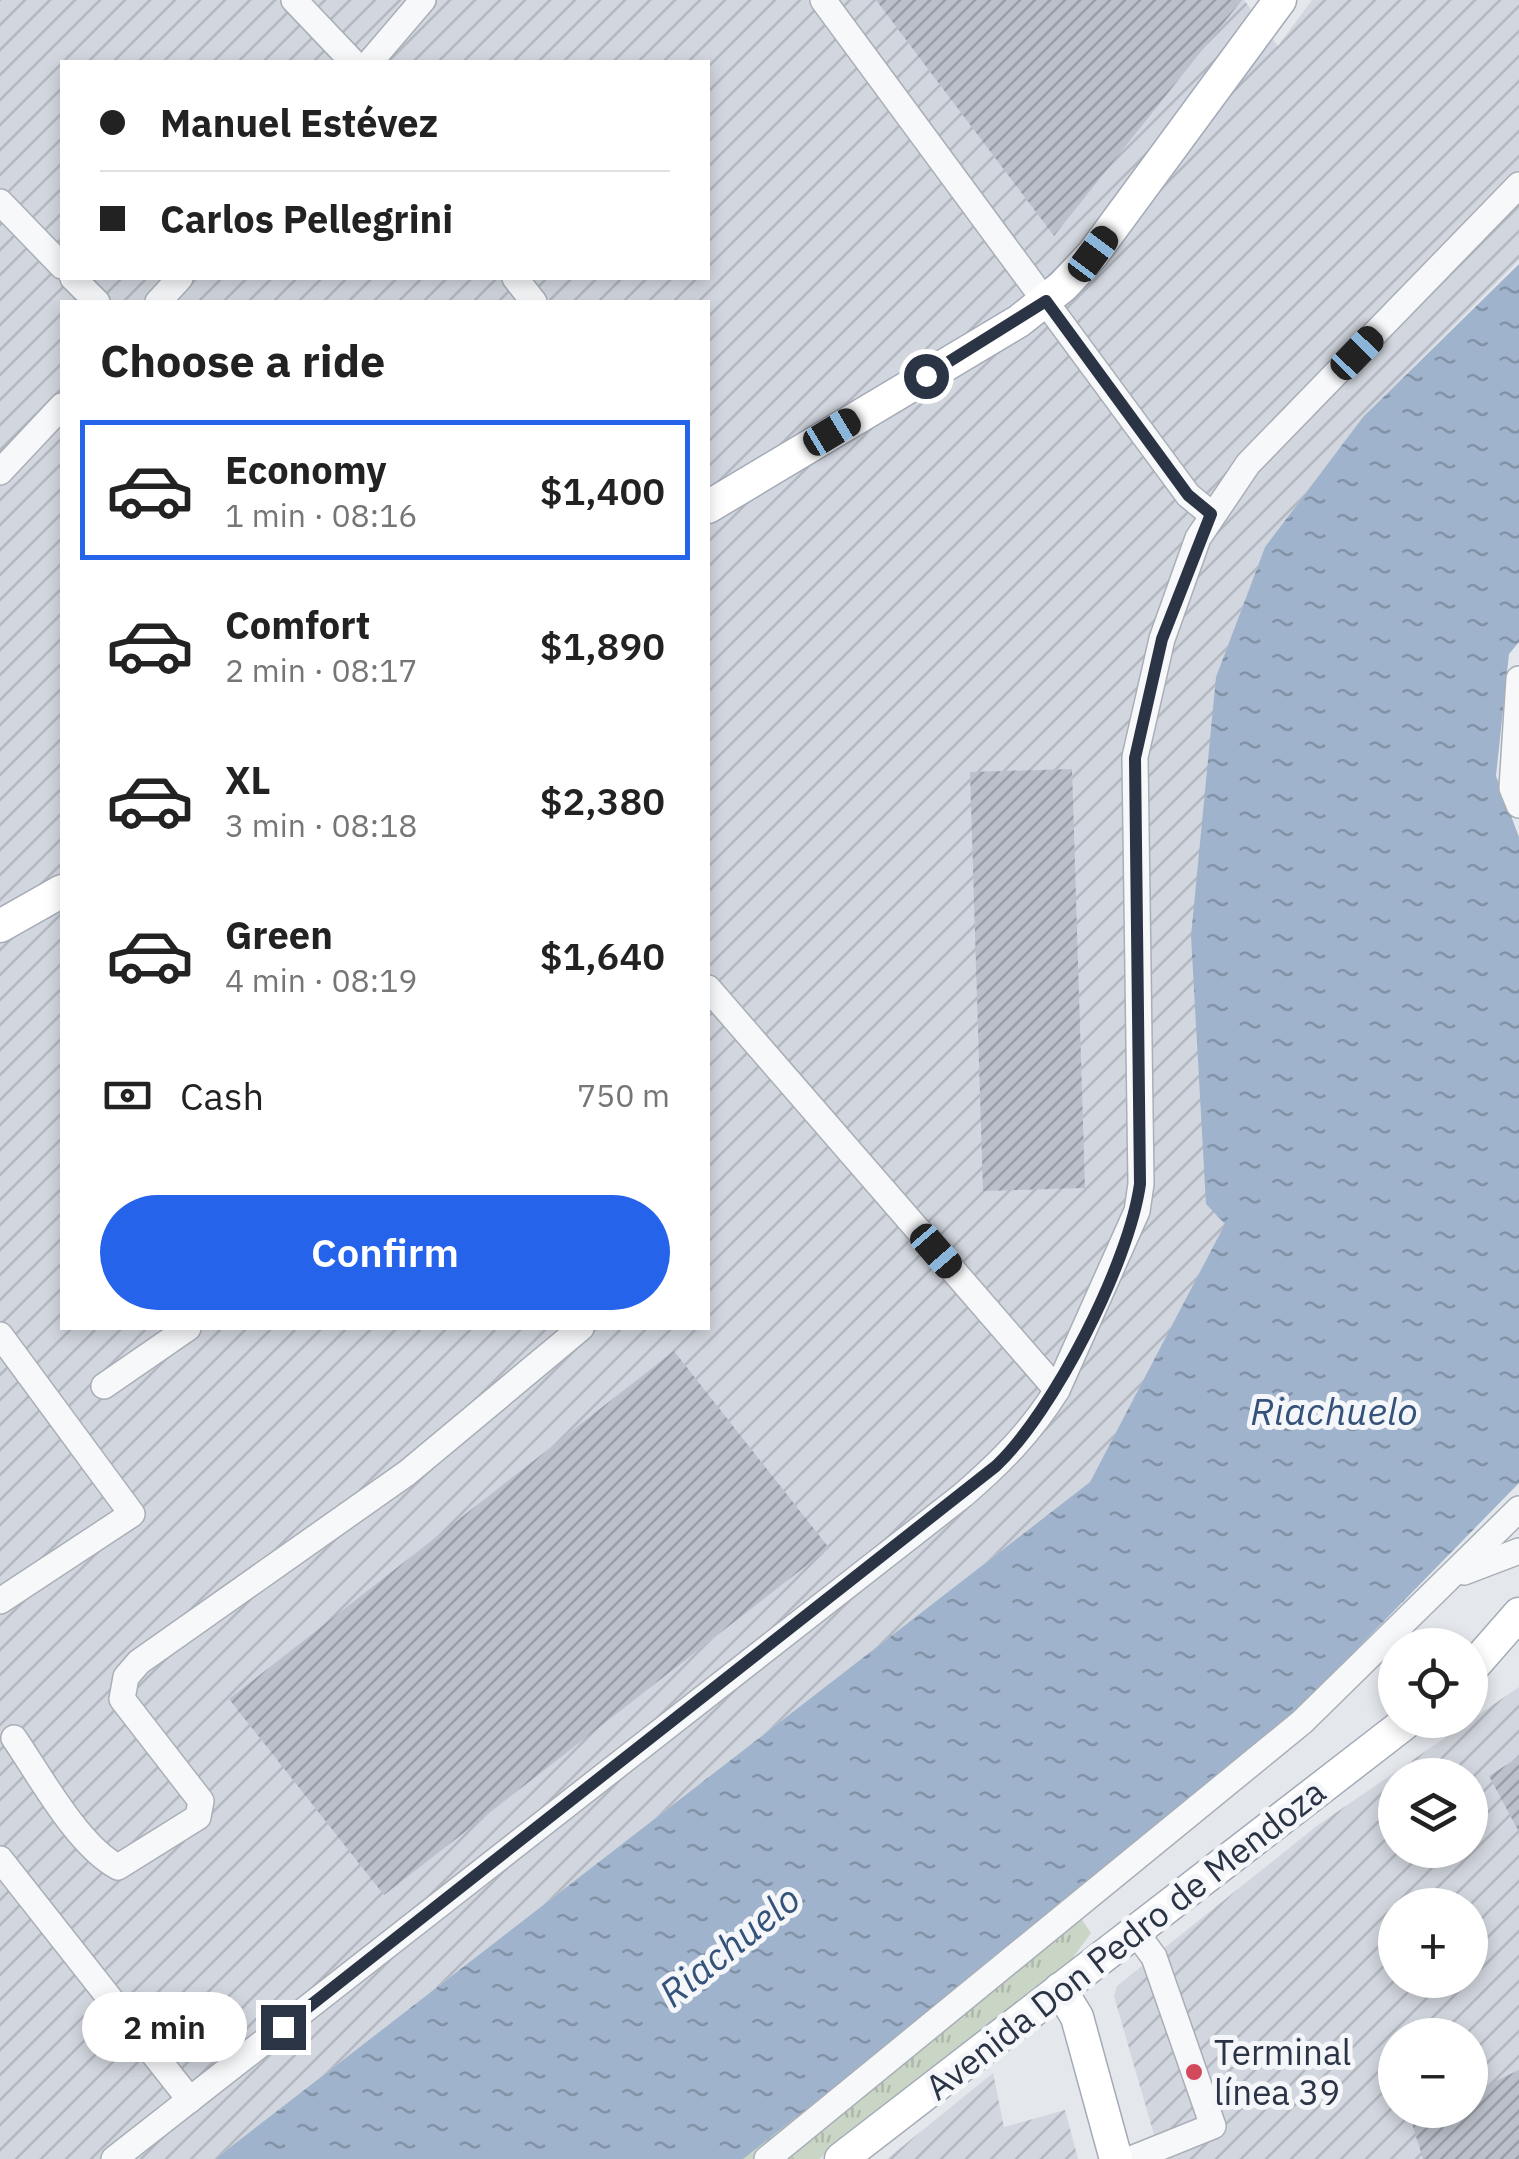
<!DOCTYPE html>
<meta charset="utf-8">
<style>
body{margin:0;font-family:"IBM Plex Sans",sans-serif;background:#f6f6f6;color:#222;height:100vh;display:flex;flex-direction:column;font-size:38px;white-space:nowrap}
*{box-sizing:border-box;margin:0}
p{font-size:32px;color:#767676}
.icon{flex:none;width:55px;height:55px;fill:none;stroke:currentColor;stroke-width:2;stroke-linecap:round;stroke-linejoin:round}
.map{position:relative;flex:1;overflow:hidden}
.sheet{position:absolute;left:60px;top:300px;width:650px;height:1030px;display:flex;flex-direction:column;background:#fff;border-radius:0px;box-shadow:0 5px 15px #0003}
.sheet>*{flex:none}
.hud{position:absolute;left:60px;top:60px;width:650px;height:220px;border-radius:0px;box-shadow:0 5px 15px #0003;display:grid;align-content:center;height:220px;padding:0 40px;background:#fff}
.buttons{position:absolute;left:1378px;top:1628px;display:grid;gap:20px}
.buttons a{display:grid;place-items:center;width:110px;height:110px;border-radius:50%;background:#fff;box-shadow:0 5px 15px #0003;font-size:50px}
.end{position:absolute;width:45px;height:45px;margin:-22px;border:12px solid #2b3445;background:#fff;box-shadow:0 0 0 5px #fff}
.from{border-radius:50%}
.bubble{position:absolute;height:70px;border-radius:35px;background:#fff;box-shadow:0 5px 15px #0003;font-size:32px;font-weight:600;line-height:70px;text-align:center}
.car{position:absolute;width:30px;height:60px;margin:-30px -15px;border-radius:12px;box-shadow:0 0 8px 2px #0007;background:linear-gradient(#222 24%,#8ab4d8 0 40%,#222 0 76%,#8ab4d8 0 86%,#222 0)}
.hud b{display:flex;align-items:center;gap:35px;height:95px;font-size:38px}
.hud b+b{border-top:2px solid #e0e0e0}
.hud i{width:25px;height:25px;background:#222}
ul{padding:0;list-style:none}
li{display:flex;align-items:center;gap:30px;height:140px;margin:0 20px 15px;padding:0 20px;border:5px solid transparent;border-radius:0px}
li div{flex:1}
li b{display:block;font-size:38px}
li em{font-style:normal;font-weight:600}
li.selected{border-color:#2563eb}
li>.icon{width:90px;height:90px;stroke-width:1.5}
h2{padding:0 40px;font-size:45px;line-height:120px}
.pay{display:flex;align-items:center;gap:25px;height:110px;padding:0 40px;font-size:38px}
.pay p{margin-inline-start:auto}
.action{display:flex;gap:20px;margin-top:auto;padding:20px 40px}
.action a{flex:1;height:115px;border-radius:60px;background:#2563eb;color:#fff;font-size:40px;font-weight:600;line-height:115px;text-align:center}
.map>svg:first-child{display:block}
.industrial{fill:url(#industrial-furrows);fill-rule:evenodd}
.park{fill:url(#park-tufts)}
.water{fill:url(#water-ripples)}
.building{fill:url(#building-hatch)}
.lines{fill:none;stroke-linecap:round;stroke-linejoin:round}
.minor-casing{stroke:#a9aeb7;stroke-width:28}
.major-casing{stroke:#a3abb8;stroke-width:35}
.minor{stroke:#f7f8fa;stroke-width:25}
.major{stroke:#fff;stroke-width:32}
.route{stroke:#2b3445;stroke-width:12}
.poi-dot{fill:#d1495b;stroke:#f4f6f9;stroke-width:4}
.labels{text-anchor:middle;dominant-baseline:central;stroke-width:10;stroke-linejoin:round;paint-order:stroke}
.street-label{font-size:35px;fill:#2b3445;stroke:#f4f6f9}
.poi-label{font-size:35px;fill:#2b3445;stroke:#f4f6f9;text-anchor:start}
.water-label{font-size:38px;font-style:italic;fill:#34527a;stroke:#f4f6f9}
</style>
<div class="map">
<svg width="1519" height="2159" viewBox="0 0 1519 2159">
<defs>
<pattern id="industrial-furrows" width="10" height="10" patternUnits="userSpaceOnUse" patternTransform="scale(2.5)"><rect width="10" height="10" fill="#d2d6de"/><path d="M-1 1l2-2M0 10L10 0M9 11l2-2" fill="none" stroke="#b4b8c0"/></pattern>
<pattern id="park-tufts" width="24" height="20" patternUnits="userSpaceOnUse" patternTransform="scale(2.5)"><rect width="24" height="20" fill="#c9d6c5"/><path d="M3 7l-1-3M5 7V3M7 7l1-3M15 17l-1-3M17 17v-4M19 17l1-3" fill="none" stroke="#adb8ab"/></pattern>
<pattern id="water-ripples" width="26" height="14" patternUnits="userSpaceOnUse" patternTransform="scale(2.5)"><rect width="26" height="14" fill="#9fb4cc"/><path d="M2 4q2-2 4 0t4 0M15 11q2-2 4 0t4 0" fill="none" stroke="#8293a7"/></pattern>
<pattern id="building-hatch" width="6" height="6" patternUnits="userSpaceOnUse" patternTransform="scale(2.5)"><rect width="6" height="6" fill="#bbc0ca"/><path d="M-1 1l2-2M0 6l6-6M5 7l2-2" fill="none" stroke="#989da6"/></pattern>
</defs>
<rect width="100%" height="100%" fill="#e4e7ec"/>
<g class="industrial">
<path d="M 0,0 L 1244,0 L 1278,46 L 1312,0 L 1519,0 L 1519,260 L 1363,417 L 1265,547 L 1216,677 L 1226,1224 L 1090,1482 L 215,2159 L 0,2159 ZM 62,62 L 708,62 L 708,278 L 62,278 ZM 62,302 L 708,302 L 708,1328 L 62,1328 Z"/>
<path d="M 1519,1687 L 1519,2159 L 1161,2159 L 1114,1996 L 1117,1986 L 1318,1825 ZM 1395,1775 L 1470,1775 L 1470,1850 L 1395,1850 ZM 1395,1905 L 1470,1905 L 1470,1980 L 1395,1980 ZM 1395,2035 L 1470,2035 L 1470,2110 L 1395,2110 Z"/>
<path d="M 993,2073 L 1004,2127 L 1065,2110 L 1078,2159 L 887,2159 Z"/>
</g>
<path class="park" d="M 1069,1901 L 1091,1933 L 1066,1967 L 819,2159 L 741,2159 Z"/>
<path class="water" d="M 1519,264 L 1519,642 L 1509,654 L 1496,776 L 1519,837 L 1519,1483 L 1297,1710 L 1069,1901 L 743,2159 L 215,2159 L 1090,1482 L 1225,1224 L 1206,1204 L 1191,936 L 1216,677 L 1265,547 L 1363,417 Z"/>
<g class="building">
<path d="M 876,0 L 1242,0 L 1054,236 Z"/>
<path d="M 1072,769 L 1085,1188 L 983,1191 L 970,772 Z"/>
<path d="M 674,1351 L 829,1548 L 384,1895 L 229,1699 Z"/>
<path d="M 1519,1757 L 1519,1832 L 1489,1776 Z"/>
<path d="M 1519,2070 L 1519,2159 L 1423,2159 L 1411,2120 L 1434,2110 L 1470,2110 L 1470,2093 Z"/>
</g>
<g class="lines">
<defs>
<g id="minor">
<path d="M 294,0 L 353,62"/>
<path d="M 823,0 L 1188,495 L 1211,514"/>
<path d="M 370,62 L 423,0"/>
<path d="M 0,202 L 62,266"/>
<path d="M 73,278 L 97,302"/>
<path d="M 515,278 L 534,302"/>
<path d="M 158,302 L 180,278"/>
<path d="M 0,472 L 62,406"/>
<path d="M 1519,679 L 1512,788 L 1519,805"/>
<path d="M 708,988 L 1057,1390"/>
<path d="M 0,1335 L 132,1514 L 0,1601"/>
<path d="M 104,1386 L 188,1328"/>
<path d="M 1464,1572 L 1519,1551"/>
<path d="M 14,1738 C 40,1776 78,1846 118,1867 L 198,1817 L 201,1801 L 122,1699 L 126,1677 L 139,1662 L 407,1473 L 581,1328"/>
<path d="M 0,1859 L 190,2100"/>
<path d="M 114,2159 L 963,1495 C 1000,1463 1031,1432 1057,1390 L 1137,1211 L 1141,1184 L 1135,757 L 1162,639 L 1198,538 L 1248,464 L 1519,185"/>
<path d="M 767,2159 L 1302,1722 L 1519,1509"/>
<path d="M 1131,2159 L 1213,2126 L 1154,1957 L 1134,1930"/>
</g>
<g id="major">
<path d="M 708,507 L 1019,321 L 1063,286 L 1093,254 L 1280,0"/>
<path d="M 0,926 L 62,891"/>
<path d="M 1470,1670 L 1519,1614"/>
<path d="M 1060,1989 L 1077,2017 L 1116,2159"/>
<path d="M 841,2159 L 1409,1720"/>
</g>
</defs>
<use href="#minor" class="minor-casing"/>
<use href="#major" class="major-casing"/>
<use href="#minor" class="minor"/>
<use href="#major" class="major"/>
</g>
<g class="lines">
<path class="route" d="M 283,2027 L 996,1466 C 1054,1411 1129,1263 1140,1184 L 1135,758 L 1162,639 L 1211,514 L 1188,495 L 1046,301 L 926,376"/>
</g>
<circle class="poi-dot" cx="1194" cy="2072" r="10"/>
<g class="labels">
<g class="street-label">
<text transform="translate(1125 1939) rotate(-38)">Avenida Don Pedro de Mendoza</text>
</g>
<g class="poi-label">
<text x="1214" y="2052">Terminal<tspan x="1214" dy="40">línea 39</tspan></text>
</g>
<g class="water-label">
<text x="1334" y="1410">Riachuelo</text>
<text transform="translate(729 1945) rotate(-39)">Riachuelo</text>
</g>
</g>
</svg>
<div class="buttons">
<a><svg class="icon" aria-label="locate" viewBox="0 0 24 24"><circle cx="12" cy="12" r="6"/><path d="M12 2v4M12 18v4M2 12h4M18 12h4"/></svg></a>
<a><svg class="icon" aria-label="layers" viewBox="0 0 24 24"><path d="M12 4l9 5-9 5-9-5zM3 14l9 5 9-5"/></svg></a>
<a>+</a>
<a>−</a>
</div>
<i class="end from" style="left:926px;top:376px"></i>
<i class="end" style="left:283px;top:2027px"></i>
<div class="bubble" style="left:82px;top:1992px;width:165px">2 min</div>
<i class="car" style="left:1093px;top:254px;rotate:37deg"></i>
<i class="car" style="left:1357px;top:353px;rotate:44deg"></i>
<i class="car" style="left:832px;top:432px;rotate:59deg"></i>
<i class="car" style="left:936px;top:1251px;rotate:139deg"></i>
<div class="hud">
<b><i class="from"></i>Manuel Estévez</b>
<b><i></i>Carlos Pellegrini</b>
</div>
<section class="sheet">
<h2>Choose a ride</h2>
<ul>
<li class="selected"><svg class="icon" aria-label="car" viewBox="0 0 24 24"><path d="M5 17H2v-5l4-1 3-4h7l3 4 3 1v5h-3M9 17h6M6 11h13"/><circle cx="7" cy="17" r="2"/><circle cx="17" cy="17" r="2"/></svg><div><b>Economy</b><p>1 min · 08:16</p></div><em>$1,400</em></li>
<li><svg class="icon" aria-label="car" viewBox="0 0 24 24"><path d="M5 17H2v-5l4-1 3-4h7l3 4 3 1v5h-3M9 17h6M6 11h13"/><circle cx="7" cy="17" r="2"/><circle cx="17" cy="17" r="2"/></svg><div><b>Comfort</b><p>2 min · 08:17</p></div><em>$1,890</em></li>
<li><svg class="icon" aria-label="car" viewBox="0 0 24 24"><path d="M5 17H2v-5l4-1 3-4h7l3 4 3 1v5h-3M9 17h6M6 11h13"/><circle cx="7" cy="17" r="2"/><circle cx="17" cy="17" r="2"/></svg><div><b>XL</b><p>3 min · 08:18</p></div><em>$2,380</em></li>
<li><svg class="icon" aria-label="car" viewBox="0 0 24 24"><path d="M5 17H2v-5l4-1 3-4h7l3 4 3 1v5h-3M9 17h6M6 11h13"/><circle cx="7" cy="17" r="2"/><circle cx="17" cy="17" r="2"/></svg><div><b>Green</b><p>4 min · 08:19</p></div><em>$1,640</em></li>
</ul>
<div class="pay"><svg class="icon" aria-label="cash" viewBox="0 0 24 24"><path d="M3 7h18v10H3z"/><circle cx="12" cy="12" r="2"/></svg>Cash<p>750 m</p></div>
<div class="action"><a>Confirm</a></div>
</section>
</div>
